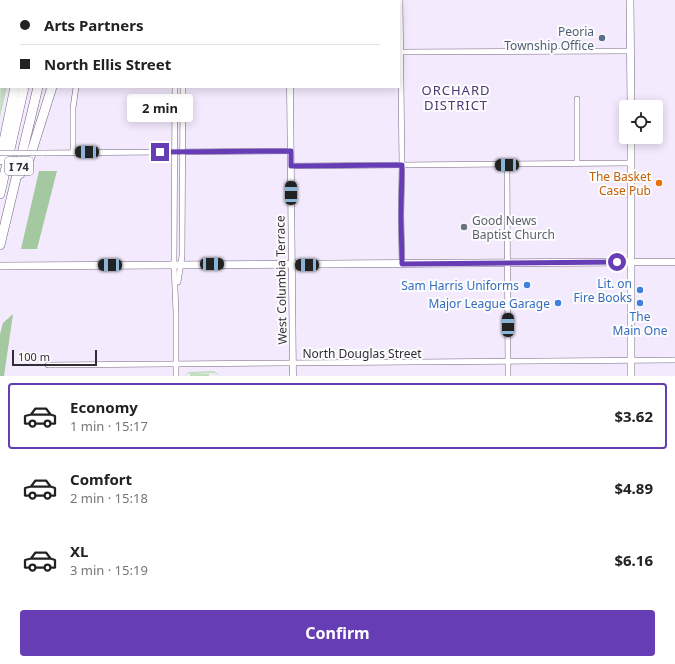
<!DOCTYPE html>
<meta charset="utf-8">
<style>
body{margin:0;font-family:"Noto Sans",sans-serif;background:#f2f2f2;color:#222;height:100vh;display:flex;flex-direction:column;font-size:15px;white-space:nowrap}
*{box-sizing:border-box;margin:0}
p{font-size:13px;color:#767676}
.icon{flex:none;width:22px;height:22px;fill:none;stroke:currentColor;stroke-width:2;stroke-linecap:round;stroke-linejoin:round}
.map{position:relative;height:376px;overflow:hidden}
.side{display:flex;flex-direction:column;background:#fff;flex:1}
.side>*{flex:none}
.banner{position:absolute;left:0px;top:0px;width:400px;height:88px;box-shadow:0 2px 10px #0003;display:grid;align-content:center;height:88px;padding:0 20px;background:#fff}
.fabs{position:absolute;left:619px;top:100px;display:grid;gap:8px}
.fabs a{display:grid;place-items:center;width:44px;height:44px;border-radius:4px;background:#fff;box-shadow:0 2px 10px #0003;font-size:20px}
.scale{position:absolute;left:12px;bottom:10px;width:85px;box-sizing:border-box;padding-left:4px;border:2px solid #322c38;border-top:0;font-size:11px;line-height:14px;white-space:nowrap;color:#322c38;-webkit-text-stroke:3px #fcfcfc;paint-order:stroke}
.end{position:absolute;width:18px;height:18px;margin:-9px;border:5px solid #663db5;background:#fff;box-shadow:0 0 0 2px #fff}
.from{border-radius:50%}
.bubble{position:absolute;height:28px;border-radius:4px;background:#fff;box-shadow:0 2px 10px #0003;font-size:13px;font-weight:700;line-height:28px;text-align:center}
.car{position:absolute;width:12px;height:24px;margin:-12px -6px;border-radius:5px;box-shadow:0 0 3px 1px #0007;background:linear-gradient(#222 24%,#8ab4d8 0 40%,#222 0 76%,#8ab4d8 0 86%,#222 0)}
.banner b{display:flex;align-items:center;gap:14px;height:38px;font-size:15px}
.banner b+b{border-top:1px solid #e0e0e0}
.banner i{width:10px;height:10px;background:#222}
ul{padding:7px 0 0;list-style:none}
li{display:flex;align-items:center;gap:12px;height:66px;margin:0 8px 6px;padding:0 12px;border:2px solid transparent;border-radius:4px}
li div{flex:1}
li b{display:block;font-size:15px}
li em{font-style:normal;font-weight:700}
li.on{border-color:#663db5}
li>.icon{width:36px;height:36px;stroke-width:1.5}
.primary-button{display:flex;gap:8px;margin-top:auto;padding:8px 20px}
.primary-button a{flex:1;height:46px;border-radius:4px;background:#663db5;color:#fff;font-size:16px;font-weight:700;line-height:46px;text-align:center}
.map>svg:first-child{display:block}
.green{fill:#c1debe}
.forest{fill:#a4c8a0}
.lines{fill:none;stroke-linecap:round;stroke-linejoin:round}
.minor-casing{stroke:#756683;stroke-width:6}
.tertiary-casing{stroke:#756683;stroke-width:7}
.secondary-casing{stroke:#756683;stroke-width:8}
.motorway-casing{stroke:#756683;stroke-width:10}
.minor{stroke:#fff;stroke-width:5}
.tertiary{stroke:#fff;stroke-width:6}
.secondary{stroke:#fff;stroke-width:7}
.motorway{stroke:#fff;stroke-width:9}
.minor-bridge-casing{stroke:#756683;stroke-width:6;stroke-linecap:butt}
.minor-bridge{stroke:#fff;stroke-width:5}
.route{stroke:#663db5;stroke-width:5}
.service-dot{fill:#5c6f8a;stroke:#fcfcfc;stroke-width:1.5}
.food-dot{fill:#e8710a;stroke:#fcfcfc;stroke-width:1.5}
.worship-dot{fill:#6b7280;stroke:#fcfcfc;stroke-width:1.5}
.shop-dot{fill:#3f7fe0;stroke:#fcfcfc;stroke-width:1.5}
.labels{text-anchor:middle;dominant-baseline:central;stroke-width:4;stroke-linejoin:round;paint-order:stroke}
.shield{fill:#fcfcfc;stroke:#6f6a73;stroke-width:1}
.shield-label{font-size:11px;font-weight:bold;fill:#322c38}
.service-label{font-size:12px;fill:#4e5e75;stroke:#fcfcfc;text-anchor:end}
.food-label{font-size:12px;fill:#c56008;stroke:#fcfcfc;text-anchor:end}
.worship-label{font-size:12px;fill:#5b616d;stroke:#fcfcfc;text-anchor:start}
.street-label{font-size:12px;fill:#322c38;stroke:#fcfcfc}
.shop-label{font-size:12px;fill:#366cbe;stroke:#fcfcfc;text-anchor:end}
.neighbourhood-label{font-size:13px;letter-spacing:1px;fill:#4a3976;stroke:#fcfcfc}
</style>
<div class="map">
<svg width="675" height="376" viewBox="0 0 675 376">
<rect width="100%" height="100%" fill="#f4eafe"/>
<g class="green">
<path d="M 1,44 L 1,87 L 7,87 L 0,117 Z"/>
<path d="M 214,371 L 220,376 L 214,373 L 193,374 L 209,374 L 209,376 L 190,376 L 190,373 L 184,376 L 189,372 Z"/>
</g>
<g class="forest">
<path d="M 39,171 L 57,171 L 37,249 L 21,249 Z"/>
<path d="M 13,314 L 4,376 L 0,376 L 0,334 L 3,323 Z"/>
</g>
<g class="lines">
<defs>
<g id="minor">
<path d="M 400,0 L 402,165 L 401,215 L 402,264"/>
<path d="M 175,1 L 175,0"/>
<path d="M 183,1 L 183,0"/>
<path d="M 399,52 L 630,51"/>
<path d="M 175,87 L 174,264 L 176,313 L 176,376"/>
<path d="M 73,152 L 73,108 L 76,87"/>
<path d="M 42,153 L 291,151"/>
<path d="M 577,163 L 577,99"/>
<path d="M 507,165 L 508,376"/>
<path d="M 291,166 L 631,163"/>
<path d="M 178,282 L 182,256 L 183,87"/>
<path d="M 48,365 L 675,360"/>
</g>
<g id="tertiary">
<path d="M 290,0 L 290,1"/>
<path d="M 290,87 L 293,376"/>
<path d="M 631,262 L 675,262"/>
</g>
<g id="secondary">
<path d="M 630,0 L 631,107"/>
<path d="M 0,266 L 631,262"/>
<path d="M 631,376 L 631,137"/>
</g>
<g id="motorway">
<path d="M 33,1 L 33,0"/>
<path d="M 43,1 L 43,0"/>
<path d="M 59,1 L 59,0"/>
<path d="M 77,1 L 77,0"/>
<path d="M 0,160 L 15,87"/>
<path d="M 20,174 L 30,157 L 52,87"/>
<path d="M 0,194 L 24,87"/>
<path d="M 0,245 L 38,87"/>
</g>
</defs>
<use href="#minor" class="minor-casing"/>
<use href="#tertiary" class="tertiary-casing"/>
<use href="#secondary" class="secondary-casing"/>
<use href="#motorway" class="motorway-casing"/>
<use href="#minor" class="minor"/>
<use href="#tertiary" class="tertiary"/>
<use href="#secondary" class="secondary"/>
<use href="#motorway" class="motorway"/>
<defs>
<path id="minor-bridge" d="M 0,153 L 42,153"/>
</defs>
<use href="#minor-bridge" class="minor-bridge-casing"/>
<use href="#minor-bridge" class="minor-bridge"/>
</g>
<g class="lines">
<path class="route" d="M 160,152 L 291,151 L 291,166 L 402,165 L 401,215 L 402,264 L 617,262"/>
</g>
<circle class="service-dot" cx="602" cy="38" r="4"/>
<circle class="food-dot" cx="659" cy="183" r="4"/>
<circle class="worship-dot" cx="464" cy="227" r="4"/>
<g class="shop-dot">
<circle cx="527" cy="285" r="4"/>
<circle cx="640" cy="290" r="4"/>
<circle cx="558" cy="303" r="4"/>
<circle cx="640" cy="303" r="4"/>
</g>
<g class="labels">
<rect class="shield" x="5" y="157" width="28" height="18" rx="3"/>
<g class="shield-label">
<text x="19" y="166">I 74</text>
</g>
<g class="service-label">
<text x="594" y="31">Peoria<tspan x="594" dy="14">Township Office</tspan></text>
</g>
<g class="food-label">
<text x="651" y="176">The Basket<tspan x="651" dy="14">Case Pub</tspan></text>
</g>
<g class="worship-label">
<text x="472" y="220">Good News<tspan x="472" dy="14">Baptist Church</tspan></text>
</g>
<g class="street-label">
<text transform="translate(281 280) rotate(-91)">West Columbia Terrace</text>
<text x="362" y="353">North Douglas Street</text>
</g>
<g class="shop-label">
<text x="632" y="283">Lit. on<tspan x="632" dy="14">Fire Books</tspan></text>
<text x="519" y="285">Sam Harris Uniforms</text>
<text x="550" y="303">Major League Garage</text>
<text x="640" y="316" text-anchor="middle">The<tspan x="640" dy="14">Main One</tspan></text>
</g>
<g class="neighbourhood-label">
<text x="456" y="90">ORCHARD<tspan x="456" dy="15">DISTRICT</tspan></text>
</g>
</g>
</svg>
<div class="fabs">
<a><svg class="icon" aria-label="locate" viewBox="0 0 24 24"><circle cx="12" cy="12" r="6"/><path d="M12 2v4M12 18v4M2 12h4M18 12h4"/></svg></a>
</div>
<div class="scale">100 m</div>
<i class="end from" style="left:617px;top:262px"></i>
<i class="end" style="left:160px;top:152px"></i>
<div class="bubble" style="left:127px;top:94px;width:66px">2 min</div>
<i class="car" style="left:87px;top:152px;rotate:270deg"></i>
<i class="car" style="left:507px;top:165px;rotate:269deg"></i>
<i class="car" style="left:291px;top:193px;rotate:0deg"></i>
<i class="car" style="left:212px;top:264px;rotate:90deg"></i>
<i class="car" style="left:110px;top:265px;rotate:270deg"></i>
<i class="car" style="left:307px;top:265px;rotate:270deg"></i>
<i class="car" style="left:508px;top:325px;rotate:0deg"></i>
<div class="banner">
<b><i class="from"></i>Arts Partners</b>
<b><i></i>North Ellis Street</b>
</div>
</div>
<section class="side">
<ul>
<li class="on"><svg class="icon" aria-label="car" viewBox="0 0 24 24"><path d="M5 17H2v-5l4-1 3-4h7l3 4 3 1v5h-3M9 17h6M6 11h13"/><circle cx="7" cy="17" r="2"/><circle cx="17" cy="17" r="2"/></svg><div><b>Economy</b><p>1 min · 15:17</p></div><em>$3.62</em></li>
<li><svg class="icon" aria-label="car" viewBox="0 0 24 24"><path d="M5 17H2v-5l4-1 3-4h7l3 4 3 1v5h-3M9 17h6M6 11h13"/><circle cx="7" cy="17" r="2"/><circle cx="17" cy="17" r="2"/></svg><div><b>Comfort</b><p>2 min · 15:18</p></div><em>$4.89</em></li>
<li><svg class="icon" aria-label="car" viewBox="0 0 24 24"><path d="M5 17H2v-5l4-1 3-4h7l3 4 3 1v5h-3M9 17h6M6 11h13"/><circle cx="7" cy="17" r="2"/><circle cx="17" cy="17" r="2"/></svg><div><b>XL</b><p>3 min · 15:19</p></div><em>$6.16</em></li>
</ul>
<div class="primary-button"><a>Confirm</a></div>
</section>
